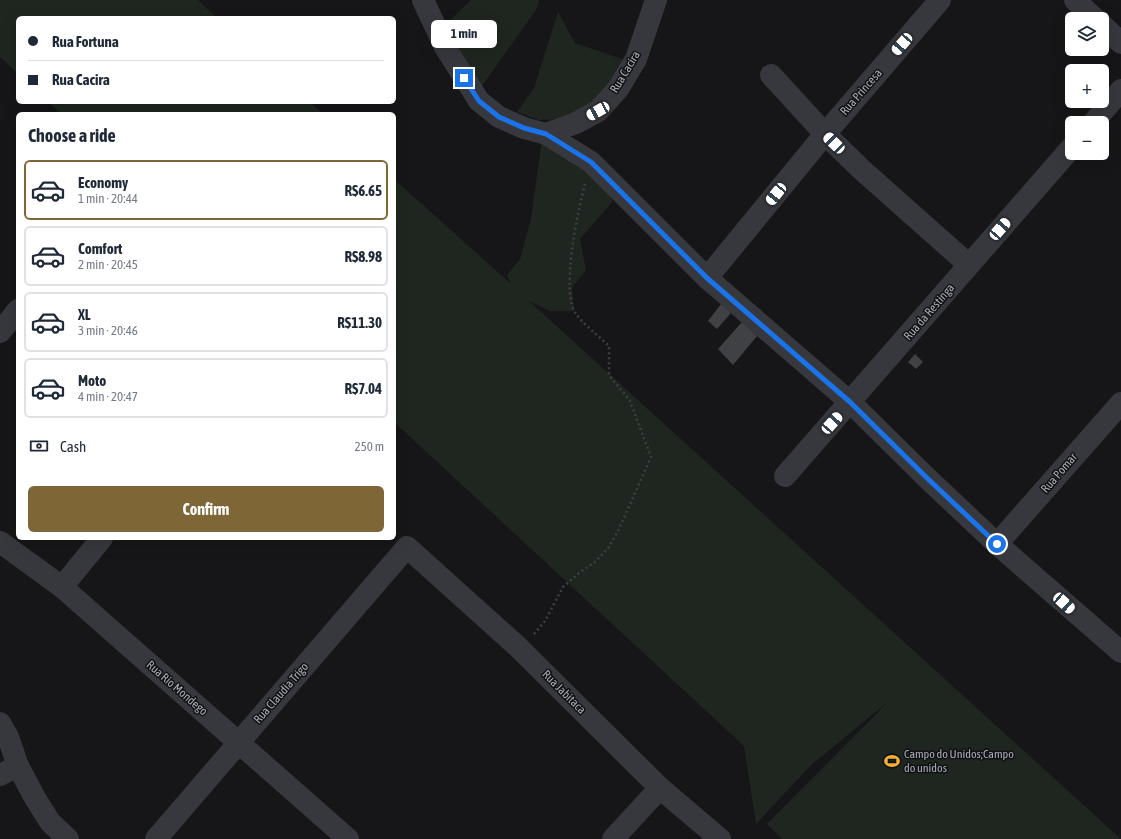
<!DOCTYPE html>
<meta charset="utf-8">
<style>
body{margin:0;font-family:"Asap Condensed",sans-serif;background:#f6f6f7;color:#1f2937;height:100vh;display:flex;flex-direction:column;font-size:15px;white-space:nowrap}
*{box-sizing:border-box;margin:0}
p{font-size:13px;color:#747a83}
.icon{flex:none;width:22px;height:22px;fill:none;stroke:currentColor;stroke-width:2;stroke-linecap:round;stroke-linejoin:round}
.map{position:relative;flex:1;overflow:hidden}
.drawer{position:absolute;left:16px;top:112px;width:380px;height:428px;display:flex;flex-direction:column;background:#fff;border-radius:6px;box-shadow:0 4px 16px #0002}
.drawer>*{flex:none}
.hud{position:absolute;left:16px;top:16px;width:380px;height:88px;border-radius:6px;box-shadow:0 4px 16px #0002;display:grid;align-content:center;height:88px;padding:0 12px;background:#fff}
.tools{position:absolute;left:1065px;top:12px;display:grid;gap:8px}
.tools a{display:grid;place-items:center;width:44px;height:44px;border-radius:6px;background:#fff;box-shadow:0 4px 16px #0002;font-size:20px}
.end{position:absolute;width:18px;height:18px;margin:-9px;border:5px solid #1a73e8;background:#fff;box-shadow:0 0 0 2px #fff}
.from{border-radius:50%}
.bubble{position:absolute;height:28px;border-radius:6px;background:#fff;box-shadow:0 4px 16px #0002;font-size:13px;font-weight:700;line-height:28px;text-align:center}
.car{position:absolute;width:12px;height:24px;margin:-12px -6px;border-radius:5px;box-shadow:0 0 3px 1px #0007;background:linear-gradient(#fff 24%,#345 0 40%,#fff 0 76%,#345 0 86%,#fff 0)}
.hud b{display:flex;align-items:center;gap:14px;height:38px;font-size:15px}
.hud b+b{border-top:1px solid #e0e1e3}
.hud i{width:10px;height:10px;background:#1f2937}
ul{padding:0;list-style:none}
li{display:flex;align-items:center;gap:12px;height:60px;margin:0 8px 6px;padding:0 4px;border:2px solid #e0e1e3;border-radius:6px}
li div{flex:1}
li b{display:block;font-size:15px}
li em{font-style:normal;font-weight:700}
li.selected{border-color:#7e6636}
li>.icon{width:36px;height:36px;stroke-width:1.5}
h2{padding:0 12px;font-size:18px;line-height:48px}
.pay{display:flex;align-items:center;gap:10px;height:44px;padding:0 12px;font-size:15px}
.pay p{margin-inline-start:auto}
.cta{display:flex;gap:8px;margin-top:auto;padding:8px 12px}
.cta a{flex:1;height:46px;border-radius:6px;background:#7e6636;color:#fff;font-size:16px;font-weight:700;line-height:46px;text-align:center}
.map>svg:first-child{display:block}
.green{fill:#1e261f}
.building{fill:#404145}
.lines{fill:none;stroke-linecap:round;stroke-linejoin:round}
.path{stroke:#3d3f44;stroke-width:2.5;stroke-dasharray:2 3;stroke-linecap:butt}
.street{stroke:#37383d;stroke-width:22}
.route{stroke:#1a73e8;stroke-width:5}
.labels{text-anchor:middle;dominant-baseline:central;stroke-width:3;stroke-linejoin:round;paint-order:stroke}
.street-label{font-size:12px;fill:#a8adb8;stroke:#111113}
.poi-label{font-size:12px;fill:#a8adb8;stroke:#111113;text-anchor:start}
</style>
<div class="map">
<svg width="1121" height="839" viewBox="0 0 1121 839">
<rect width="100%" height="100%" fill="#161618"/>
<g class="green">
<path d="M 0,0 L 198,0 L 217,18 L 18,18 L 18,74 L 0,57 Z"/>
<path d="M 471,0 L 539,0 L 536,10 L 479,90 L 441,29 Z"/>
<path d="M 558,12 L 575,43 L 622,59 L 620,76 L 606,96 L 560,119 L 539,120 L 517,112 L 534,88 Z"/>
<path d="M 49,102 L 310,102 L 323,114 L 61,114 Z"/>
<path d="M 542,139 C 560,152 607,181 613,201 L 580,239 L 586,270 L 572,288 L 574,311 L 550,311 L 529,301 L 1121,839 L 782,839 L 767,824 L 888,702 L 811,765 L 756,824 L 744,746 L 394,422 L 394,179 L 511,284 L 507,275 L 520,259 L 531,219 Z"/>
</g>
<g class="building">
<path d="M 721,304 L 731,313 L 717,329 L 708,321 Z"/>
<path d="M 742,322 L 757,336 L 733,365 L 718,349 Z"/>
<path d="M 915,354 L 923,362 L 916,369 L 908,362 Z"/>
</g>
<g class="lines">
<path class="path" d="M 534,634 L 545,621 L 563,587 L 579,573 L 595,562 L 609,547 L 619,529 L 651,457 L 630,401 L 609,375 L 609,346 C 599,336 585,326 576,314 C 560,291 578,211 585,184"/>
<g class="street">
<path d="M 423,0 L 445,47 L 479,101 L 499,117 L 524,128 L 546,134 L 576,123 L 598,111 L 618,89 L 636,59 L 656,0"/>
<path d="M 1075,0 L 1095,19"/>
<path d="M 1102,25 L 1121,43"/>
<path d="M 771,75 L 825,134 L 862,170 L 969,265"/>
<path d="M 1093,123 L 1121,90"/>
<path d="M 546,134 L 591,162 L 707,278 L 850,402 L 927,478 L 997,544 L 1121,652"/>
<path d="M 707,278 L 825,134 L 940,0"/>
<path d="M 0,332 L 18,310"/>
<path d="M 785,476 L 1072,147"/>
<path d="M 0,542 L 62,587 L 348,839"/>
<path d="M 997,544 L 1121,403"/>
<path d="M 62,587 L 102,538"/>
<path d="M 0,723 L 8,737 L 18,766 L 35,798 L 50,822 L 68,839"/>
<path d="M 0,775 L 18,766"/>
<path d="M 156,839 L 407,547 L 517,646 L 660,788 L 720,839"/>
<path d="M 613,839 L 660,788"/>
</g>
</g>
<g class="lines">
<path class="route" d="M 464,78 L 479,101 L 499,117 L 524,128 L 546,134 L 591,162 L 707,278 L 850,402 L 927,478 L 997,544"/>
</g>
<defs>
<symbol id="stadium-bare" viewBox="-9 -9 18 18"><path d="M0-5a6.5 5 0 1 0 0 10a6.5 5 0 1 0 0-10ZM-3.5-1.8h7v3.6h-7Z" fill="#f2b134" stroke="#111113" stroke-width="2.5" paint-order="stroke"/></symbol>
</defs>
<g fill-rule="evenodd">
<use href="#stadium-bare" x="881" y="750" width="22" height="22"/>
</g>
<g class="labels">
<g class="street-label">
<text transform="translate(625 72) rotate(-59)">Rua Cacira</text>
<text transform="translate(861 92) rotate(-49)">Rua Princesa</text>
<text transform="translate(929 312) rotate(-49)">Rua da Restinga</text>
<text transform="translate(1059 473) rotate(-49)">Rua Pomar</text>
<text transform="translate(177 688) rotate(41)">Rua Rio Mondego</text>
<text transform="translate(564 692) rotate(45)">Rua Jabitaca</text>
<text transform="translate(281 693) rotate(-49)">Rua Claudia Trigo</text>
</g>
<g class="poi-label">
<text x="904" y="754">Campo do Unidos;Campo<tspan x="904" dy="14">do unidos</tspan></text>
</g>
</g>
</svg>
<div class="tools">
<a><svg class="icon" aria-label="layers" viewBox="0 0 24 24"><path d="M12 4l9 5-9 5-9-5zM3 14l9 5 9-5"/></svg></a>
<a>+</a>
<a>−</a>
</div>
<i class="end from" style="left:997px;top:544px"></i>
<i class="end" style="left:464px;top:78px"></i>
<div class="bubble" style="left:431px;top:20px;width:66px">1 min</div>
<i class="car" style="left:902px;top:44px;rotate:221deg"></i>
<i class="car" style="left:598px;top:111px;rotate:241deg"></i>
<i class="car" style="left:834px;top:143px;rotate:314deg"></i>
<i class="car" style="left:776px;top:194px;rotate:219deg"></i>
<i class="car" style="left:1000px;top:229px;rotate:41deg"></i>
<i class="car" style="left:832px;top:423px;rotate:42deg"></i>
<i class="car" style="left:1064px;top:603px;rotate:132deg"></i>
<div class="hud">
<b><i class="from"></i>Rua Fortuna</b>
<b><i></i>Rua Cacira</b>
</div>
<section class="drawer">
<h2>Choose a ride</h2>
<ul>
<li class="selected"><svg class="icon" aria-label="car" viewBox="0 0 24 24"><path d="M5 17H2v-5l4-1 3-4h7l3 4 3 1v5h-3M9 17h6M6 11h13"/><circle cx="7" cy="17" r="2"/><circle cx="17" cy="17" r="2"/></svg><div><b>Economy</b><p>1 min · 20:44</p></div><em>R$6.65</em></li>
<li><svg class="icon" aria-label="car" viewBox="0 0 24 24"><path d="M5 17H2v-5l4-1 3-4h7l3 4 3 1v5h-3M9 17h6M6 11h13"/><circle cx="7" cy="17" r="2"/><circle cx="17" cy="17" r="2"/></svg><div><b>Comfort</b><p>2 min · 20:45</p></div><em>R$8.98</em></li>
<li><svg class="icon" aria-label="car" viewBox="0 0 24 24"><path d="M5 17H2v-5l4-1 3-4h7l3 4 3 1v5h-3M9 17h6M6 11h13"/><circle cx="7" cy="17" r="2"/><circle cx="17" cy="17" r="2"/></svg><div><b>XL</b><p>3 min · 20:46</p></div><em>R$11.30</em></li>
<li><svg class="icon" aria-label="car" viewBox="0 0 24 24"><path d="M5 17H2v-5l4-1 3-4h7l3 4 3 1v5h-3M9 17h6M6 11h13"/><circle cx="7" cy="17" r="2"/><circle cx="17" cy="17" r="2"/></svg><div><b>Moto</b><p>4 min · 20:47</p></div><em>R$7.04</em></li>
</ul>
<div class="pay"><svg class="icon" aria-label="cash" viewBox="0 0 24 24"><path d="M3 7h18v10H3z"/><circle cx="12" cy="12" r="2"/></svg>Cash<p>250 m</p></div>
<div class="cta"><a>Confirm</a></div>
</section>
</div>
